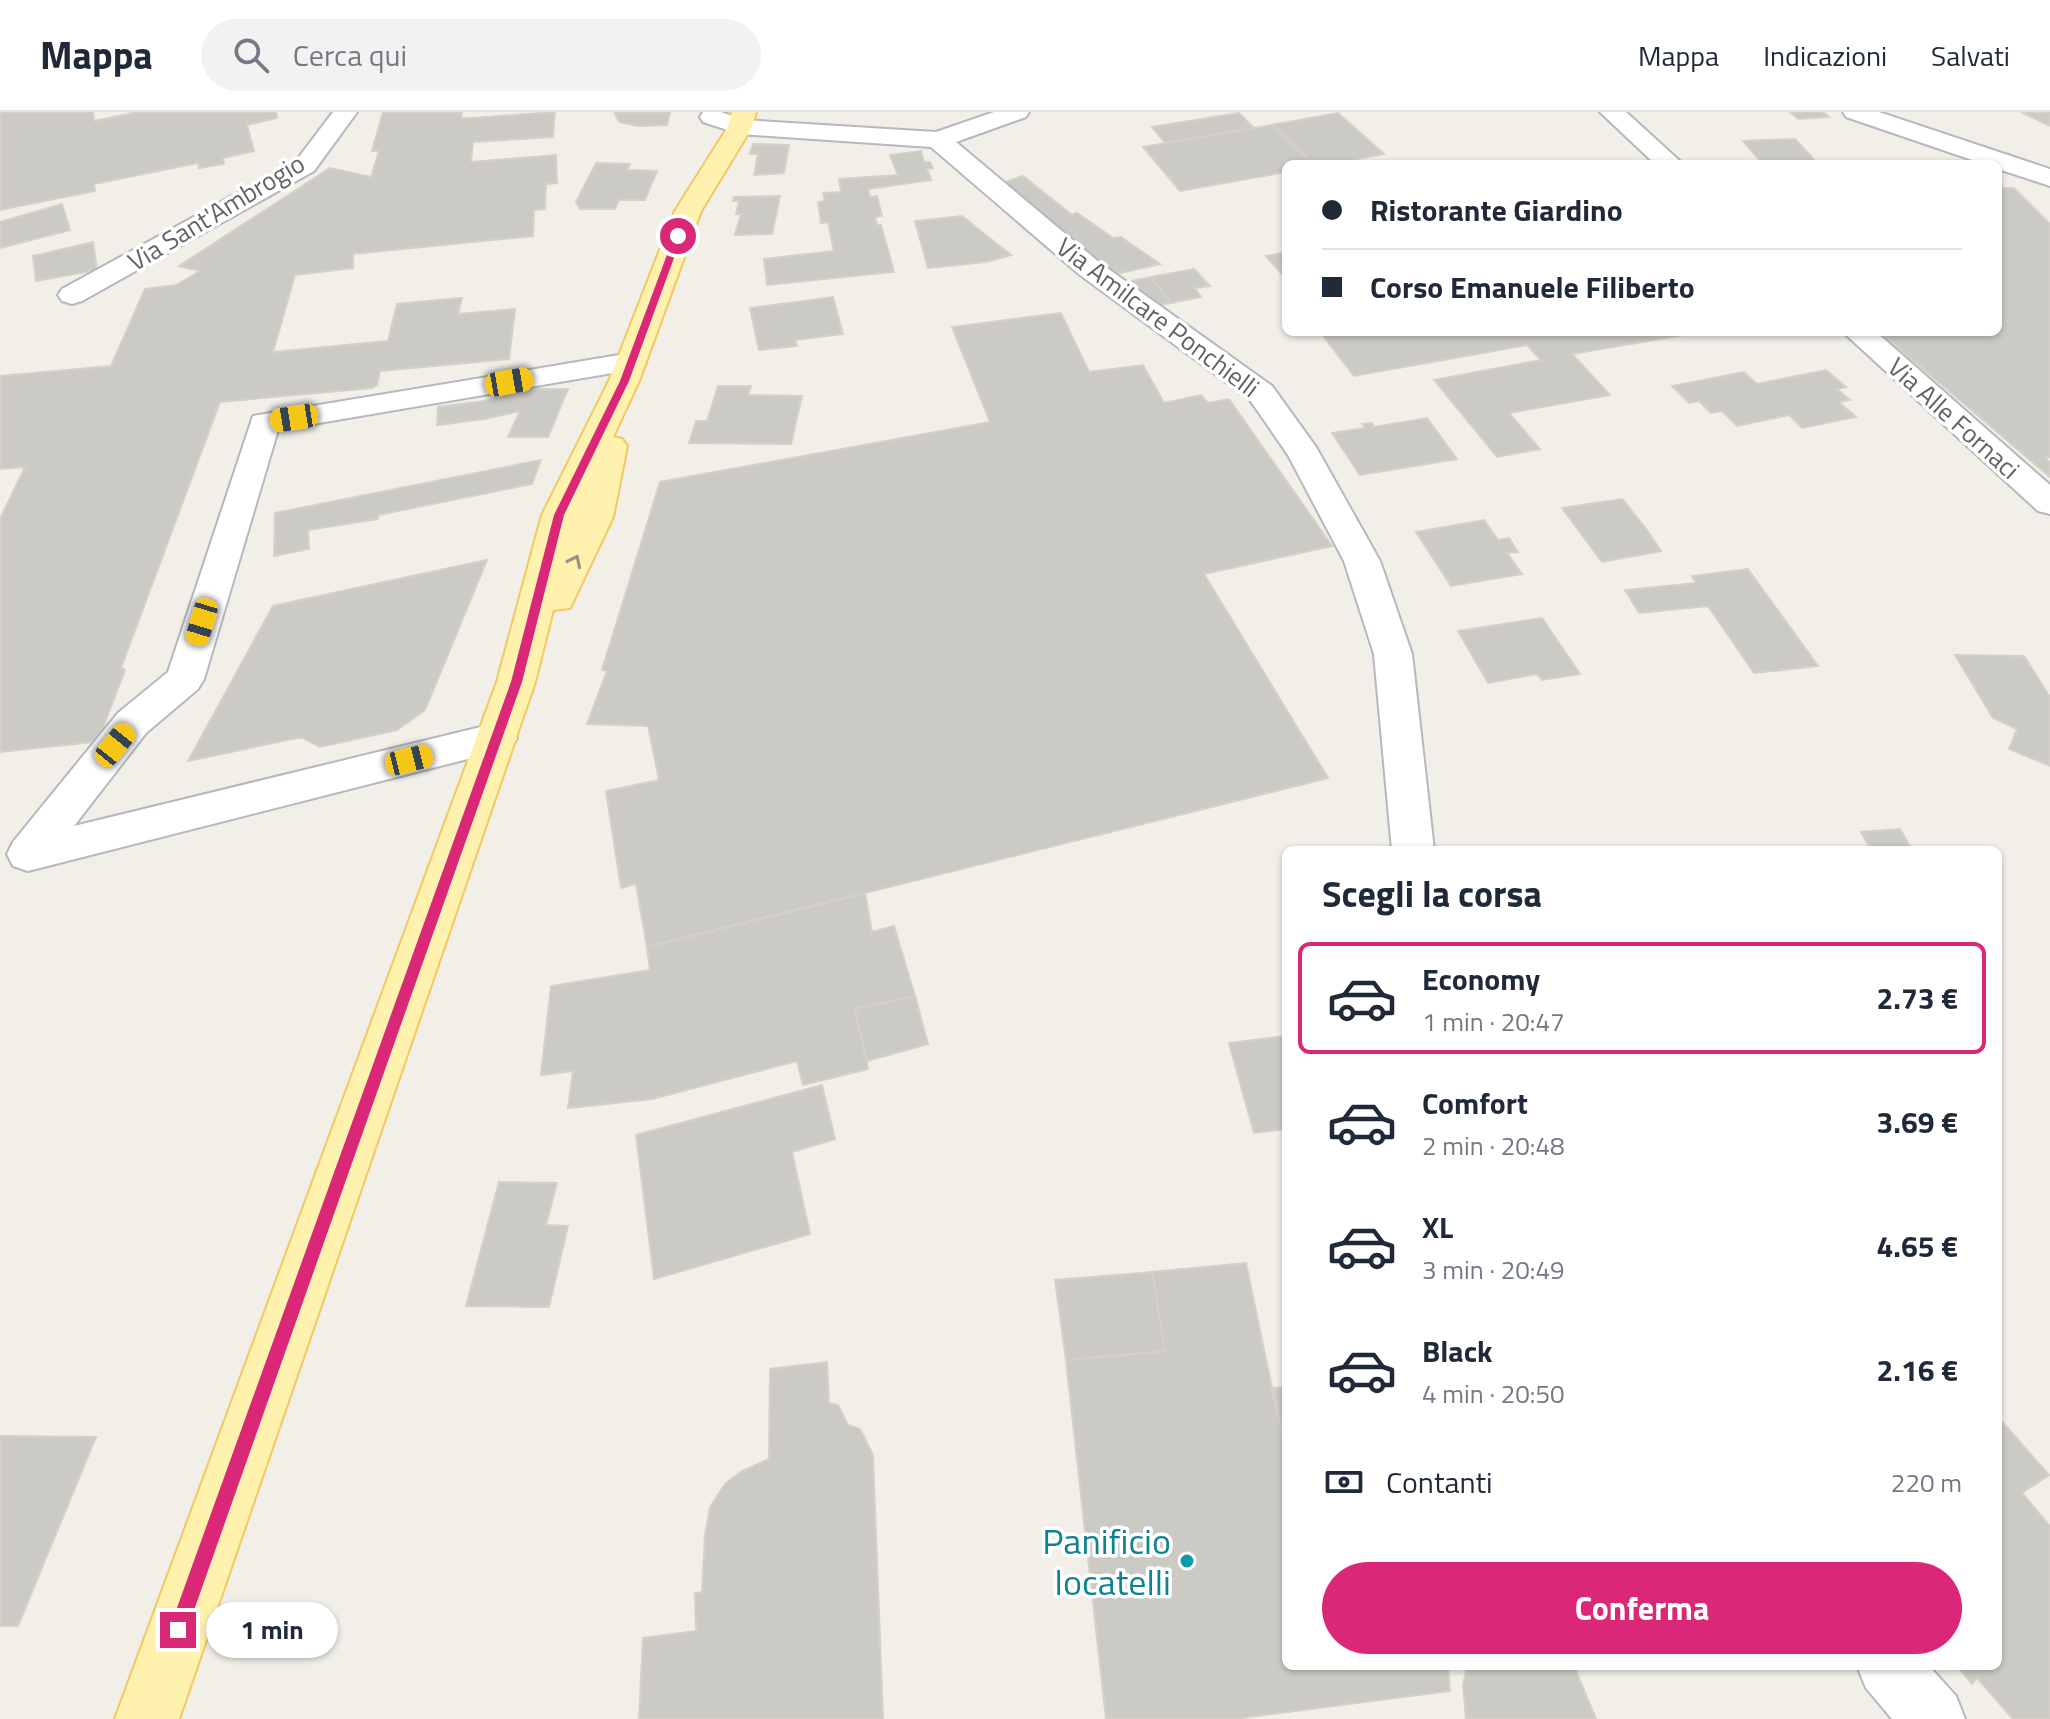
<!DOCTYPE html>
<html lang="it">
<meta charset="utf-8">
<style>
body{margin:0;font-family:"Titillium Web",sans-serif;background:#f2f2f3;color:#1f2937;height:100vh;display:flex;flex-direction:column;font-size:30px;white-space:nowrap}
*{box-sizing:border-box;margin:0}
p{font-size:26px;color:#747a83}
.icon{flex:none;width:44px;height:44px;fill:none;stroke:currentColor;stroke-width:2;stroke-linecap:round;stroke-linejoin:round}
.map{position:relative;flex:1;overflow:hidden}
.panel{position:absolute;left:1282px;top:734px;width:720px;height:824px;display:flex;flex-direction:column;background:#fff;border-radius:12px;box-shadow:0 2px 6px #0004}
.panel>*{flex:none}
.top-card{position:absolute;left:1282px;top:48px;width:720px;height:176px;border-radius:12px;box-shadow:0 2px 6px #0004;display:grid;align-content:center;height:176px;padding:0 40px;background:#fff}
.end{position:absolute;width:36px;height:36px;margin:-18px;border:10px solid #db2777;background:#fff;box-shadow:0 0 0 4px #fff}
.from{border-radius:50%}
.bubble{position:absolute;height:56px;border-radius:28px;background:#fff;box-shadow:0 2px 6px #0004;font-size:26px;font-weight:700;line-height:56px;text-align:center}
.car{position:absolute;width:24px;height:48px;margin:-24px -12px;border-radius:10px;box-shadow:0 0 6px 2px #0007;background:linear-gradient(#f5c518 24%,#345 0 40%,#f5c518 0 76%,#345 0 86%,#f5c518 0)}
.top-card b{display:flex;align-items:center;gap:28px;height:76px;font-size:30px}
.top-card b+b{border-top:2px solid #e0e1e3}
.top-card i{width:20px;height:20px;background:#1f2937}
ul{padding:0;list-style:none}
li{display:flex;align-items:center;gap:24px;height:112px;margin:0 16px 12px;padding:0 24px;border:4px solid transparent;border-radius:12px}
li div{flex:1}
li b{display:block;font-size:30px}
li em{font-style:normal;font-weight:700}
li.current{border-color:#db2777}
li>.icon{width:72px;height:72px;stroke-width:1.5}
h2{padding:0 40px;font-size:36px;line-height:96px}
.pay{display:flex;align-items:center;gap:20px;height:88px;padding:0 40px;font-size:30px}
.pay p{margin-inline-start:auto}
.action{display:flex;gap:16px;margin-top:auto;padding:16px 40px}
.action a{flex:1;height:92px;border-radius:48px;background:#db2777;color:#fff;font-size:32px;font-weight:700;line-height:92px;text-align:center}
header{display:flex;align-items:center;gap:48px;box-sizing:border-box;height:112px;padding:0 40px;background:#fff;border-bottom:2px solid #e0e1e3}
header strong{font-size:38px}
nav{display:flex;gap:44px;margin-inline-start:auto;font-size:28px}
.search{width:560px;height:72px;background:#f2f2f3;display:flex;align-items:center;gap:20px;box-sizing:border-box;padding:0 28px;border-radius:44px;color:#747a83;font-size:30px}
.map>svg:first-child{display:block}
.building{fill:#cccac5;stroke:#d6d1c6;stroke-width:2}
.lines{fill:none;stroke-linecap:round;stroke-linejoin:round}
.minor-casing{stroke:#b5b8bc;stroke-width:4}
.major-casing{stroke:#f2c960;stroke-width:4}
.minor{fill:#fff;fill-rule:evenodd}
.major{fill:#fff2af;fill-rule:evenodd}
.oneway{stroke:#979581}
.route{fill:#db2777}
.culture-dot{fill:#0f9aa8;stroke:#fff;stroke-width:3}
.labels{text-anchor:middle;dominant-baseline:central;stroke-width:7;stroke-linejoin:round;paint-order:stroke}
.far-street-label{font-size:26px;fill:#5f6368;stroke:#fff}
.near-culture-label{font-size:36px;fill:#0d838f;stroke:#fff;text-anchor:end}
</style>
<header>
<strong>Mappa</strong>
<div class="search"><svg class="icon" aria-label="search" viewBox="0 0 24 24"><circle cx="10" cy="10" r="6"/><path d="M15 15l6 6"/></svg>Cerca qui</div>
<nav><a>Mappa</a><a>Indicazioni</a><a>Salvati</a></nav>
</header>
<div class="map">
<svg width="2050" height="1607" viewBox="0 0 2050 1607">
<rect width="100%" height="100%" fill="#f1efe8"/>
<g class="building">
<path d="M 0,0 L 93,0 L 94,9 L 138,0 L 276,0 L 277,6 L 247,13 L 254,39 L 223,46 L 224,52 L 199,56 L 198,51 L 94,72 L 95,79 L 0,98 Z"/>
<path d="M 383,0 L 462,0 L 461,6 L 475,6 L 555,0 L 553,25 L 473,30 L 471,50 L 556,43 L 557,71 L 546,72 L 545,97 L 534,98 L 533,124 L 353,142 L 353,156 L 295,163 L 273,240 L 388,229 L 397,192 L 462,186 L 458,202 L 515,197 L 509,247 L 380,259 L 377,273 L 372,276 L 220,290 L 121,556 L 125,558 L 99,626 L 93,630 L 0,640 L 0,407 L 25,355 L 0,357 L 0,264 L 111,254 L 145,177 L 176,173 L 200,159 L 179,154 L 330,56 L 371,65 L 379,39 L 372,39 Z"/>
<path d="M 670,0 L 667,13 L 638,14 L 619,10 L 615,1 Z"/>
<path d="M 1790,0 L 1823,0 L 1829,5 L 1798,7 Z"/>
<path d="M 2021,0 L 2050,0 L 2050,14 Z"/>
<path d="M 1239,1 L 1254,16 L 1165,31 L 1152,15 Z"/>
<path d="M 1338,1 L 1384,42 L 1331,52 L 1313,52 L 1272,13 Z"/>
<path d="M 1272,13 L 1313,52 L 1286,52 L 1286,60 L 1180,79 L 1143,35 Z"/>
<path d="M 1795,27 L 1818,52 L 1763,52 L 1743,29 Z"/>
<path d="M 753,32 L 789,33 L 784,61 L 754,63 L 758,42 L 750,42 Z"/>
<path d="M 921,39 L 924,50 L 930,50 L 933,56 L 927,57 L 931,68 L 868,77 L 870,85 L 877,84 L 882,104 L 875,105 L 877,113 L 881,113 L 894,160 L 767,173 L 764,147 L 834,139 L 828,110 L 821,111 L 818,90 L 825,89 L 823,81 L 841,80 L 839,67 L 898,63 L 890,43 Z"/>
<path d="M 596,51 L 630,52 L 627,58 L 657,59 L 645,88 L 619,88 L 615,97 L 580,97 L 576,90 Z"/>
<path d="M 1023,64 L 1072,103 L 1077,101 L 1113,126 L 1121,125 L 1160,152 L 1112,163 L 994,74 Z"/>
<path d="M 1998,71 L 2003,76 L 2014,76 L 2050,112 L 2050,345 L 2045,345 L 2050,351 L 2050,365 L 1880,220 L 1998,220 Z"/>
<path d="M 780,84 L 772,122 L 735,123 L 741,102 L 736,102 L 739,89 L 733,89 L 734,85 Z"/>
<path d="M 62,92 L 70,118 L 0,136 L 0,110 Z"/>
<path d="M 962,104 L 1011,143 L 986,150 L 928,156 L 915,109 Z"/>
<path d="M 93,130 L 97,158 L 36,169 L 33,144 Z"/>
<path d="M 1286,140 L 1286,167 L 1266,144 Z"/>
<path d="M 1194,157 L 1210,174 L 1195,176 L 1201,185 L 1171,191 L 1151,165 Z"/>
<path d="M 1151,165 L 1171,191 L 1153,194 L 1122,171 Z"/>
<path d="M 833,185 L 843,222 L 795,228 L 797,234 L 759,238 L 750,196 Z"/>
<path d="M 1061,201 L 1089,260 L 1143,253 L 1164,291 L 1201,283 L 1208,291 L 1229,287 L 1332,434 L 1204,462 L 1328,666 L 647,835 L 636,772 L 621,776 L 606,679 L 659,668 L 648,614 L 587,612 L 607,559 L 602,558 L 660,370 L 990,310 L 952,215 Z"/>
<path d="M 1320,220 L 1700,220 L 1572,242 L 1610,283 L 1509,301 L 1540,337 L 1497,345 L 1434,268 L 1541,248 L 1527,233 L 1354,264 Z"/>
<path d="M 1826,258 L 1846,275 L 1837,277 L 1850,288 L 1839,290 L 1856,305 L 1802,316 L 1789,303 L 1737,314 L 1722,299 L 1711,301 L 1699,289 L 1689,291 L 1672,274 L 1744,260 L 1757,272 Z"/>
<path d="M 718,274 L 751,274 L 748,283 L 802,284 L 791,332 L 689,331 L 696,309 L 707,309 Z"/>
<path d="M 535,277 L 568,277 L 548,325 L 508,325 L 520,299 L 485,307 L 437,313 L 438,295 L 484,289 Z"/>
<path d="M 1427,306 L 1457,347 L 1360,363 L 1332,321 L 1365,316 L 1362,312 L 1372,311 L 1374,315 Z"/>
<path d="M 541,348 L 532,372 L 378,403 L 378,407 L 308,418 L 309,437 L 274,444 L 275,401 Z"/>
<path d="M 1622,387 L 1644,414 L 1661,439 L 1602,450 L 1562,396 Z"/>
<path d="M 1484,408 L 1498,428 L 1509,426 L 1518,440 L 1507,441 L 1522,462 L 1451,474 L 1416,420 Z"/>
<path d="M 487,448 L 425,598 L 397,618 L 320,635 L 303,626 L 297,626 L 188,649 L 273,494 Z"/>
<path d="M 1748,457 L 1818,554 L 1754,561 L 1708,494 L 1639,501 L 1625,478 L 1696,471 L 1692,464 Z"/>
<path d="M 1542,506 L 1580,562 L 1542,568 L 1537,562 L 1488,571 L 1458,519 Z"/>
<path d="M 1955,543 L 2024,544 L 2050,585 L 2050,654 L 2009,637 L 2017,617 L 1993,606 Z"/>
<path d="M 1900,717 L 1912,738 L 1871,738 L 1861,720 Z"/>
<path d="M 865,781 L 872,820 L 894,814 L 915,884 L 855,897 L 868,957 L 803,973 L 797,949 L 652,987 L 568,996 L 573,959 L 541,963 L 551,874 L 650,858 L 647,835 Z"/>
<path d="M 915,884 L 928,932 L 867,949 L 855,897 Z"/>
<path d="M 1286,924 L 1286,1017 L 1254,1021 L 1229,931 Z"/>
<path d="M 822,973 L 835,1027 L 792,1040 L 810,1122 L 654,1167 L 636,1023 Z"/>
<path d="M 499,1070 L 557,1071 L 546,1113 L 568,1114 L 549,1195 L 466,1194 Z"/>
<path d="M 1246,1151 L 1286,1343 L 1286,1554 L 1448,1554 L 1450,1579 L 1234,1607 L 1106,1607 L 1066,1248 L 1165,1239 L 1152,1160 Z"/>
<path d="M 1152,1160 L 1165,1239 L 1066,1248 L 1055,1168 Z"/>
<path d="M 827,1250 L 829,1291 L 838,1293 L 848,1313 L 860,1317 L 873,1343 L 883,1607 L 639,1607 L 643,1526 L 696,1519 L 695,1481 L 702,1480 L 705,1423 L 710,1395 L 726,1371 L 742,1359 L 769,1347 L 770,1257 Z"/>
<path d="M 1286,1275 L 1286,1343 L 1273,1276 Z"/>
<path d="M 1998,1305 L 2049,1363 L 2022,1381 L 2050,1414 L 2050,1607 L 2013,1607 L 1977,1566 L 1972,1572 L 1957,1554 L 1998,1554 Z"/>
<path d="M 0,1324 L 96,1325 L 18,1514 L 0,1514 Z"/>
<path d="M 1467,1554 L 1555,1554 L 1557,1557 L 1574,1554 L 1596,1607 L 1466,1607 L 1463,1574 Z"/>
</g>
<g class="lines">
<defs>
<g id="minor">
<path d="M 333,0 L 357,0 L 314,59 L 82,189 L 72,192 L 62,189 L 58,183 L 62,177 L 296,49 Z"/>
<path d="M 703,0 L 721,0 L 743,8 L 936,20 L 994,0 L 1029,0 L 1026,5 L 956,30 L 1100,151 L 1272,274 L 1316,335 L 1380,449 L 1412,542 L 1434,738 L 1392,738 L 1374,542 L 1344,449 L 1288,343 L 1250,288 L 1080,163 L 931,35 L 740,22 L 703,10 L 700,5 Z"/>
<path d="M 1600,0 L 1626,0 L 1683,52 L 1655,52 Z"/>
<path d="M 1843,0 L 1879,0 L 2050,57 L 2050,74 L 1998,57 L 1998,52 L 1984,52 L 1846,5 Z"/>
<path d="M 1843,220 L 1876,220 L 2050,373 L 2050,402 L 2038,399 Z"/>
<path d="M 631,241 L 642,244 L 646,250 L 642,256 L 278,318 L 204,567 L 198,577 L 146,621 L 74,714 L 497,611 L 511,616 L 517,626 L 511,636 L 28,759 L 13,754 L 7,742 L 13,730 L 118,601 L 168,560 L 253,304 Z"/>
<path d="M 1857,1554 L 1929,1554 L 1956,1584 L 1965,1607 L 1892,1607 L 1866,1576 Z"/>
</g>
<path id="major" d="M 732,0 L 756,0 L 752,15 L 701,99 L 639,269 L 613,325 L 622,327 L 627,334 L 613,405 L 570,496 L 553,498 L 535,570 L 179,1607 L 115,1607 L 497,570 L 542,403 L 609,269 L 675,99 L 728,15 Z"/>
</defs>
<use href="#minor" class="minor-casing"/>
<use href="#major" class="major-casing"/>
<use href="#minor" class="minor"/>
<use href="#major" class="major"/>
</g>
<defs><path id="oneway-chevron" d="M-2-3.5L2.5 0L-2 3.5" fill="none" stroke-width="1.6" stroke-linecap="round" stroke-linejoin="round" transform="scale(2)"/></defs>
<use class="oneway" href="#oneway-chevron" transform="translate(575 449) rotate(-64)"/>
<path class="route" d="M 678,122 L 682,124 L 629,269 L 564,403 L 522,570 L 187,1518 L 185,1524 L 178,1527 L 172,1524 L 169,1518 L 511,570 L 554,403 L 620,269 L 674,124 Z"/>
<circle class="culture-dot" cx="1187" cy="1449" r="8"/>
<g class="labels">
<g class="far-street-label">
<text transform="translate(216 100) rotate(-31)">Via Sant'Ambrogio</text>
<text transform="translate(1158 205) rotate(37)">Via Amilcare Ponchielli</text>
<text transform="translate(1954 306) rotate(42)">Via Alle Fornaci</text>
</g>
<g class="near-culture-label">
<text x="1171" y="1428">Panificio<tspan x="1171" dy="41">locatelli</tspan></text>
</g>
</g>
</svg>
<i class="end from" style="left:678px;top:124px"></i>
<i class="end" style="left:178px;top:1518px"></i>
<div class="bubble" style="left:206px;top:1490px;width:132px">1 min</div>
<i class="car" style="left:509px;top:270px;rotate:80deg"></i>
<i class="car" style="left:294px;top:306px;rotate:261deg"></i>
<i class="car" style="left:202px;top:510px;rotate:197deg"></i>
<i class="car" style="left:115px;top:633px;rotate:39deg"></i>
<i class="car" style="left:409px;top:648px;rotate:76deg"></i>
<div class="top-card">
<b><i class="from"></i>Ristorante Giardino</b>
<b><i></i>Corso Emanuele Filiberto</b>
</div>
<section class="panel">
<h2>Scegli la corsa</h2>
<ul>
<li class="current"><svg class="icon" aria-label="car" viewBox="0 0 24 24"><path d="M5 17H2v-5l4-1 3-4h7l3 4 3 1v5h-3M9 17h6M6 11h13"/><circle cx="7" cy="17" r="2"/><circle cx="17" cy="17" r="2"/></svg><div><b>Economy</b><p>1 min · 20:47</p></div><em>2.73 €</em></li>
<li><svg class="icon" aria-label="car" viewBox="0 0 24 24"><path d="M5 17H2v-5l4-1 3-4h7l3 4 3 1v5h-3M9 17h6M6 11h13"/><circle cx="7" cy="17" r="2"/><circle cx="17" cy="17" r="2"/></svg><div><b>Comfort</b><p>2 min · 20:48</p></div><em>3.69 €</em></li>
<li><svg class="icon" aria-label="car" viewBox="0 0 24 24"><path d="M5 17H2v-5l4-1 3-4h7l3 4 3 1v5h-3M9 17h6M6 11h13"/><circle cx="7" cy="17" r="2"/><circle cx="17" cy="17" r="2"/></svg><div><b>XL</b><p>3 min · 20:49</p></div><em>4.65 €</em></li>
<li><svg class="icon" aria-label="car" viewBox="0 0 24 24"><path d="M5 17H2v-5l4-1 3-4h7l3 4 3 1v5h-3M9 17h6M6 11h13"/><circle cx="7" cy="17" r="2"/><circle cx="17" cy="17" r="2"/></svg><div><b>Black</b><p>4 min · 20:50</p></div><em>2.16 €</em></li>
</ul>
<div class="pay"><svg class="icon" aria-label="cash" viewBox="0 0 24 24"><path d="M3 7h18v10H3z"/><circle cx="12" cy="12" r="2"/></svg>Contanti<p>220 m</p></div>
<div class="action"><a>Conferma</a></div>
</section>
</div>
